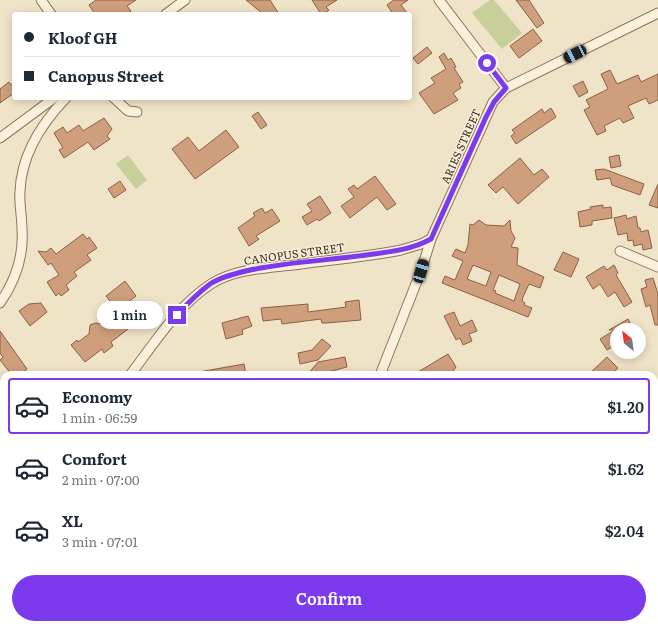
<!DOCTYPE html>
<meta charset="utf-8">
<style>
body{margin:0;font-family:Literata,serif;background:#f2f2f3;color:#1f2937;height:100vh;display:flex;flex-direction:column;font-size:15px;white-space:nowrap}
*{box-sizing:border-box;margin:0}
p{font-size:13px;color:#747a83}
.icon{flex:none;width:22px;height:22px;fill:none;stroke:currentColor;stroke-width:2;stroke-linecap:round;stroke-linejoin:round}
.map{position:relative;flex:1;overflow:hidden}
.panel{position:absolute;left:0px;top:371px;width:658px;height:258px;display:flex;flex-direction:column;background:#fff;border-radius:12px 12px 0 0;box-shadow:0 2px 10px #0003}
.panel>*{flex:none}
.hud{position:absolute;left:12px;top:12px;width:400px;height:88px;border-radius:4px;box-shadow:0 2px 10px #0003;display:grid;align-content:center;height:88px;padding:0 12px;background:#fff}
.needle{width:26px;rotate:331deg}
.fabs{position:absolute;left:610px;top:323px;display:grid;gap:8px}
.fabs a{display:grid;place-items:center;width:36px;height:36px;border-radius:50%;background:#fff;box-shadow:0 2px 10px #0003;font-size:20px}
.end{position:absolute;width:18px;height:18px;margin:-9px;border:5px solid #7c3aed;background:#fff;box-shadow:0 0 0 2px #fff}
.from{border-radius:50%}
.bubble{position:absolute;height:28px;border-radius:14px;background:#fff;box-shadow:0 2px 10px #0003;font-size:13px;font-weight:600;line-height:28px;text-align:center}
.car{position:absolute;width:12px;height:24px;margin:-12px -6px;border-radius:5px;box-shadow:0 0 3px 1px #0007;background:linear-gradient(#222 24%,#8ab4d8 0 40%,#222 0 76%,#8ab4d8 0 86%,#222 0)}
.hud b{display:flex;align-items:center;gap:14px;height:38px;font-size:15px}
.hud b+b{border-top:1px solid #e0e1e3}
.hud i{width:10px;height:10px;background:#1f2937}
ul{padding:7px 0 0;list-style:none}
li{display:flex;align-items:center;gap:12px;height:56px;margin:0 8px 6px;padding:0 4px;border:2px solid transparent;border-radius:4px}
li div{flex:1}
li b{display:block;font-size:15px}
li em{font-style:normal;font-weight:600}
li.on{border-color:#7c3aed}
li>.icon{width:36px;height:36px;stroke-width:1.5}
.cta{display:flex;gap:8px;margin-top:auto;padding:8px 12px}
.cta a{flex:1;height:46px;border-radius:24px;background:#7c3aed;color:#fff;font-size:16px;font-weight:600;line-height:46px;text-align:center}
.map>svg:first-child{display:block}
.green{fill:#c9cf9b}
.building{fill:#cf9f7d;stroke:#8d5f41;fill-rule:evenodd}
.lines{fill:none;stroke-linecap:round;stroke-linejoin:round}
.minor-casing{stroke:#8d765c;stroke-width:11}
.minor{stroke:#faf1dc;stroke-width:9}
.route{stroke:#7c3aed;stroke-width:5}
.labels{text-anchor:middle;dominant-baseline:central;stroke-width:3;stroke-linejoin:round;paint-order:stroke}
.street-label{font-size:11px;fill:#3d2e20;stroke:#f7eed8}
</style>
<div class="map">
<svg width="658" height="629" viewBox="0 0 658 629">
<rect width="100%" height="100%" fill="#f0e4c8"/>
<g class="green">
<path d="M 490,0 L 494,0 L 522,33 L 502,49 L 472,13 Z"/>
<path d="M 128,155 L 147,180 L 136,189 L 116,164 Z"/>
</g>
<g class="building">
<path d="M 96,0 L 136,0 L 127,6 L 131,11 L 127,14 L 95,14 L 89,5 Z"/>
<path d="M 246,0 L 270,0 L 279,14 L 263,14 Z"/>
<path d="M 312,0 L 337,0 L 326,7 L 329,10 L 323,14 L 321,14 Z"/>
<path d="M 394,0 L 408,0 L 401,5 L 408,14 L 393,14 L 387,5 Z"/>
<path d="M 516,0 L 529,0 L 544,23 L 537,28 Z"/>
<path d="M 533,29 L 542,41 L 519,58 L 510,46 Z"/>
<path d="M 427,47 L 432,53 L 418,64 L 413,58 Z"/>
<path d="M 444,53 L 448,60 L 451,58 L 456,67 L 454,68 L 463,82 L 459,84 L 461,88 L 453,93 L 458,100 L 434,114 L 419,93 L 435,83 L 431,78 L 446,69 L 439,57 Z"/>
<path d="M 610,70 L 617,84 L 638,75 L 641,82 L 658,74 L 658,100 L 649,104 L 646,98 L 628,106 L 634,118 L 623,123 L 620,118 L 604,126 L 606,131 L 597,135 L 584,110 L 590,107 L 586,100 L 608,89 L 601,74 Z"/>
<path d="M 583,81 L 588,92 L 579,97 L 573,86 Z"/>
<path d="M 9,82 L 14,88 L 14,93 L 0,103 L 0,89 Z"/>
<path d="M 551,108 L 556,117 L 516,144 L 511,136 L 515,133 L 512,130 L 542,109 L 544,113 Z"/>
<path d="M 258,112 L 267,125 L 261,129 L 252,116 Z"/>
<path d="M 104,118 L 112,129 L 107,136 L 110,139 L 94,150 L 88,142 L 64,158 L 59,150 L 63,148 L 54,133 L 63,127 L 67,133 L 79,125 L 83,131 Z"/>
<path d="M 226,130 L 239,147 L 195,179 L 172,149 L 188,137 L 199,151 Z"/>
<path d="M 619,155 L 621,166 L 611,168 L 609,157 Z"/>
<path d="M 520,158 L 534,175 L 542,169 L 549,177 L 518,204 L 503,187 L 496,193 L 488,185 Z"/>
<path d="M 604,169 L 644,184 L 640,195 L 612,185 L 610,178 L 597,180 L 595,170 Z"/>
<path d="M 375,176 L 396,204 L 387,210 L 377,197 L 350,218 L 341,206 L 354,197 L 348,189 L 354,185 L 357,189 Z"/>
<path d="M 120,181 L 126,190 L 114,198 L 108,189 Z"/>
<path d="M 658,184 L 658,208 L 649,205 Z"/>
<path d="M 320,196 L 331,213 L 319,221 L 317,219 L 307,225 L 302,217 L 312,211 L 307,204 Z"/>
<path d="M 603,205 L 603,208 L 611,207 L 612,218 L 592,221 L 592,225 L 580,227 L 578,212 L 591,209 L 590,207 Z"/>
<path d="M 262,208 L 265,213 L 272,209 L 280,221 L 256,236 L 259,239 L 249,246 L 238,228 L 255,216 L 253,213 Z"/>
<path d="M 626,215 L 627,219 L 636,216 L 638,228 L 640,228 L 641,232 L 648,230 L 652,248 L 643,250 L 642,244 L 634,246 L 633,240 L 628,241 L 627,233 L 618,235 L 614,218 Z"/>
<path d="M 479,220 L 486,225 L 504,226 L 510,220 L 511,231 L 515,238 L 511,247 L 518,248 L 517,265 L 544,277 L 540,288 L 529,284 L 523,297 L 522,301 L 525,303 L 524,305 L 532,308 L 528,317 L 442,283 L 445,276 L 455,280 L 463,261 L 452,256 L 456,249 L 465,253 L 468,245 L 470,224 L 473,225 ZM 473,265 L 491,272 L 486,286 L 467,279 ZM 499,275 L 520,284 L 514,301 L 495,293 L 496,291 L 493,290 Z"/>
<path d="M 83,234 L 87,239 L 89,237 L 97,248 L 87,255 L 91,260 L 74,272 L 77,276 L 66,285 L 69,290 L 61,296 L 59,293 L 56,296 L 47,282 L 59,275 L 51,263 L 48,265 L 38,251 L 46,252 L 51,248 L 56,254 Z"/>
<path d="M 563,252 L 579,259 L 571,277 L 554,270 Z"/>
<path d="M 614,265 L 618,273 L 616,275 L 632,302 L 624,307 L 615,292 L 608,297 L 600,284 L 593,289 L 586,277 L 604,266 L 607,270 Z"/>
<path d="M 653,278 L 658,294 L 658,325 L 655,325 L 650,305 L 646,307 L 641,289 L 647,287 L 645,280 Z"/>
<path d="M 125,281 L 136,296 L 123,306 L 136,323 L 111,342 L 113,346 L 104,353 L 102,349 L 85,362 L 71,345 L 77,340 L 78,342 L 89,334 L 90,325 L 95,323 L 102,324 L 118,311 L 106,296 Z"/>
<path d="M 359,300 L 361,320 L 326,323 L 322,323 L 321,319 L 282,324 L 281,319 L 263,321 L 261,308 L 308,304 L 308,312 L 346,307 L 345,302 Z"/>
<path d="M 41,303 L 47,312 L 30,326 L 19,311 L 29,304 Z"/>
<path d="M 454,312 L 460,326 L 472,320 L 477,331 L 469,334 L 472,341 L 463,345 L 460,338 L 456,340 L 444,316 Z"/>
<path d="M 248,316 L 252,326 L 242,330 L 243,334 L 226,339 L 222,323 Z"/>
<path d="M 628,319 L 634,330 L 617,330 L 617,344 L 607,350 L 600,339 L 615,330 L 609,330 Z"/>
<path d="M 0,331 L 27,369 L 20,375 L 12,375 L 0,360 L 3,357 L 0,353 Z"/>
<path d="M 322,339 L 331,346 L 318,360 L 300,364 L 298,353 L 312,350 Z"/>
<path d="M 448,354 L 456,367 L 453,371 L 455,375 L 413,375 Z"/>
<path d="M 345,357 L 347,367 L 328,372 L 328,375 L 307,375 L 318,362 Z"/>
<path d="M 607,357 L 618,368 L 611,375 L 588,375 Z"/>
<path d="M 244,364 L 246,375 L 199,375 L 199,372 Z"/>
</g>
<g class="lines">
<defs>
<g id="minor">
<path d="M 41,0 L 51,14"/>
<path d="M 439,0 L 506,88"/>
<path d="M 166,14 L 185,0"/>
<path d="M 114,98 L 128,111 L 137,112"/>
<path d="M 0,138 L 54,98"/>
<path d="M 620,251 L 658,267"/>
<path d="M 0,303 C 16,280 24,257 22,229 C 22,217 19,204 20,192 C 21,156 42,123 66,98"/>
<path d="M 130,375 C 154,344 177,306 211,284 C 234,269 266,268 293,265 C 329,260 365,257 401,250 L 421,244 L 431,239"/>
<path d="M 380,375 L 421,271 L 431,239 L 493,102 L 506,88 L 658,13"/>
<path d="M 654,411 L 658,401"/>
<path d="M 0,473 L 4,471"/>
<path d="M 605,625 L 614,629"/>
<path d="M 24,629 L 26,625"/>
<path d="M 277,629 L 279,625"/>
<path d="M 565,629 L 569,625"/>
</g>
</defs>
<use href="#minor" class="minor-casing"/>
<use href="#minor" class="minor"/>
</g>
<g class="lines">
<path class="route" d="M 177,315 C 187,304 198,293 210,284 C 241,264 327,261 366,255 C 389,252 411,250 431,239 L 486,117 L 494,102 L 506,88 L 487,63"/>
</g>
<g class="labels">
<g class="street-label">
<text transform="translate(460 146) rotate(-66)">ARIES STREET</text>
<text transform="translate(294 253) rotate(-8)">CANOPUS STREET</text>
</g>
</g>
</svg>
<div class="fabs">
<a><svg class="needle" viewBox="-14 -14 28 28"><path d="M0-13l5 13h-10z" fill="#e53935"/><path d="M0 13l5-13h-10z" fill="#747a83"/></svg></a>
</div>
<i class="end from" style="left:487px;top:63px"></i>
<i class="end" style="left:177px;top:315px"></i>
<div class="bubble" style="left:97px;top:301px;width:66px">1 min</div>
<i class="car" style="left:575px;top:54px;rotate:243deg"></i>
<i class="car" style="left:421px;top:271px;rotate:16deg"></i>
<div class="hud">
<b><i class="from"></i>Kloof GH</b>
<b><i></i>Canopus Street</b>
</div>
<section class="panel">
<ul>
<li class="on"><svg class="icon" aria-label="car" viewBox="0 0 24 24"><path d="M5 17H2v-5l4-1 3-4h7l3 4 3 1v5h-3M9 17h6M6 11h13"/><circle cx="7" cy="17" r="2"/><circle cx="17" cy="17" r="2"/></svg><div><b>Economy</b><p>1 min · 06:59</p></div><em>$1.20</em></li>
<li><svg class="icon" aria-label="car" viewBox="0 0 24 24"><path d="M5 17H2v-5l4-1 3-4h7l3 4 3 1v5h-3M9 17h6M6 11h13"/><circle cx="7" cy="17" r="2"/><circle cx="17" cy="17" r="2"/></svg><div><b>Comfort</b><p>2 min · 07:00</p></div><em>$1.62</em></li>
<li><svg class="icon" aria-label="car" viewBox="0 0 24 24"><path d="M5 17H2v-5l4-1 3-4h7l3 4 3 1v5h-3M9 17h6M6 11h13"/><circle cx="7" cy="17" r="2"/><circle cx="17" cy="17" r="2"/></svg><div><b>XL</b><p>3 min · 07:01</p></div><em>$2.04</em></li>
</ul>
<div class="cta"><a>Confirm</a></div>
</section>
</div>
